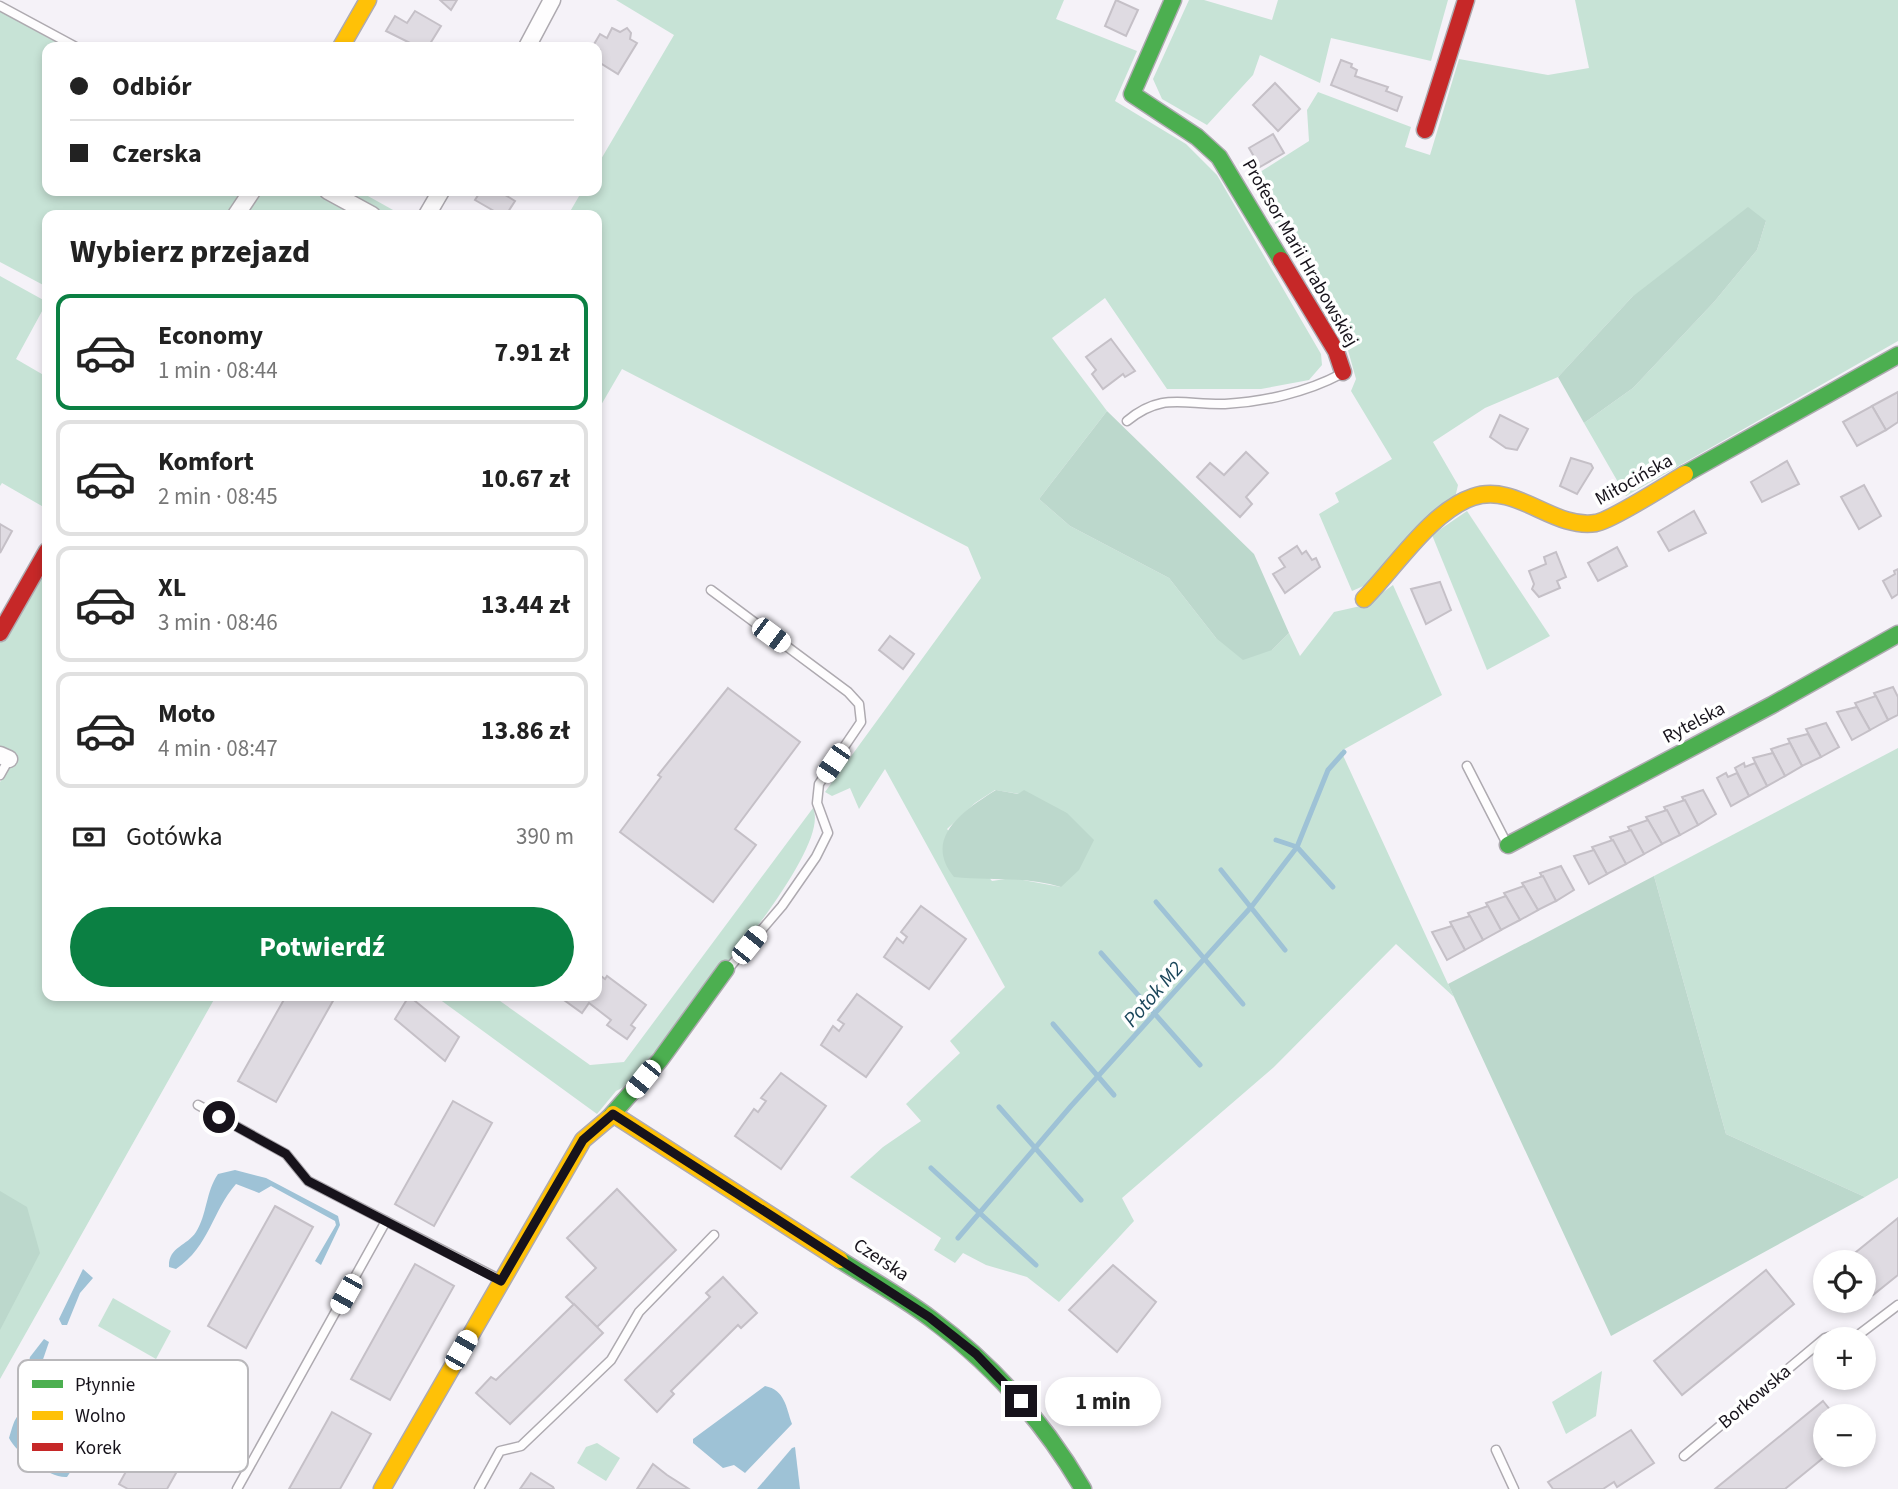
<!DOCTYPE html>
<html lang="pl">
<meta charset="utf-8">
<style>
body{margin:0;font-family:"Source Sans 3",sans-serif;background:#f6f6f6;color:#222;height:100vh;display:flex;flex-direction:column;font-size:26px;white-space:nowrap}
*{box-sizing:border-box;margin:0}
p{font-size:23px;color:#767676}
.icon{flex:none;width:38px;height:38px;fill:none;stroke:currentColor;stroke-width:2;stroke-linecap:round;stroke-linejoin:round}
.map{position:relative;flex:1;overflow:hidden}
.details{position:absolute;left:42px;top:210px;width:560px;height:791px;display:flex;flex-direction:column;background:#fff;border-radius:14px;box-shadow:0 4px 10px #0003}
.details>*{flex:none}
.top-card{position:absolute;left:42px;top:42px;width:560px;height:154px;border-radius:14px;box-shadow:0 4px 10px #0003;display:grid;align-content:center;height:154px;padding:0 28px;background:#fff}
.controls{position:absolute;left:1813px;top:1250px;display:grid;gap:14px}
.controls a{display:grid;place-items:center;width:63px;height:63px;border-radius:50%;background:#fff;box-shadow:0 4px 10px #0003;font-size:35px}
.end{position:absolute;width:32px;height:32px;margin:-16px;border:9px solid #17131b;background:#fff;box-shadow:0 0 0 4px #fff}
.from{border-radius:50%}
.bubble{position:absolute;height:49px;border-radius:24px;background:#fff;box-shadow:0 4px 10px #0003;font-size:23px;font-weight:700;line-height:49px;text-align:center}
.car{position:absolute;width:21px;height:42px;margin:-21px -10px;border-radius:9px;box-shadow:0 0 5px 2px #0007;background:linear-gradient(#fff 24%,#345 0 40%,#fff 0 76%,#345 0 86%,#fff 0)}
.top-card b{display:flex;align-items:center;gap:24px;height:66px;font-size:26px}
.top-card b+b{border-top:2px solid #e0e0e0}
.top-card i{width:18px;height:18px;background:#222}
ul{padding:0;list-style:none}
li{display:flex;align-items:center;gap:21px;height:116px;margin:0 14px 10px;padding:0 14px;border:4px solid #e0e0e0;border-radius:14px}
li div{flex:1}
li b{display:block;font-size:26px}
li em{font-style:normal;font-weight:700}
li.current{border-color:#0b8043}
li>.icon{width:63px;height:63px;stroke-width:1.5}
h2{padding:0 28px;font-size:32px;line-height:84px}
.pay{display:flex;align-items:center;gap:18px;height:77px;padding:0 28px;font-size:26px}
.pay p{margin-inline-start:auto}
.button{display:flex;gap:14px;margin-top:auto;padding:14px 28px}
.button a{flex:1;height:80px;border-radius:42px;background:#0b8043;color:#fff;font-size:28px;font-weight:700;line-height:80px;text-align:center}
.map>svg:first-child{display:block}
.green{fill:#c7e3d6;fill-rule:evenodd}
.forest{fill:#bcd8cc}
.water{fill:#9ec2d6}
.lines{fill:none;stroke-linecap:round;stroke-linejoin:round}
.stream{stroke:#9ec2d6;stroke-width:5}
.building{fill:#dfdbe2;stroke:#c5c0c7;stroke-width:2}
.lane-casing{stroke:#aeaab0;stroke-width:11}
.street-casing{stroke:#aeaab0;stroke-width:19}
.fast-casing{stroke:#aeaab0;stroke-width:19}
.slow-casing{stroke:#aeaab0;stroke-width:19}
.jam-casing{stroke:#aeaab0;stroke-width:19}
.lane{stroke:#fefdfe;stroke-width:8}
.street{stroke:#fefdfe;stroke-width:16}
.fast{stroke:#4caf50;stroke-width:16}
.slow{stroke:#ffc107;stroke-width:16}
.jam{stroke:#c62828;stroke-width:16}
.route{stroke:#17131b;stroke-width:9}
.labels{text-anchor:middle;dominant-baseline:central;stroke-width:7;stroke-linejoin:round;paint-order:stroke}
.street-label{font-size:19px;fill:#17131b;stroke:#fff}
.water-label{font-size:21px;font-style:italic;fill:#1a465a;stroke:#fff}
.key{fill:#fff;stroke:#b9b8bb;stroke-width:2}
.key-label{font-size:19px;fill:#17131b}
</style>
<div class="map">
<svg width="1898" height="1489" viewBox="0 0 1898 1489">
<rect width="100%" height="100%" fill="#f5f2f8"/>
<g class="green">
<path d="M 616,0 L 1064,0 L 1056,19 L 1137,51 L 1115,101 L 1186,144 L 1217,175 L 1321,354 L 1322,365 L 1309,380 L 1261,389 L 1167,389 L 1105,298 L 1052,338 L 1107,411 L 1039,499 L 1070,526 L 1169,578 L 1216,638 L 1272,650 L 1289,633 L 1300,656 L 1334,612 L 1365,605 L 1393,585 L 1442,695 L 1341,751 L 1454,997 L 1396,944 L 1274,1067 L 1122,1198 L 1134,1221 L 1059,1302 L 1027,1277 L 986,1265 L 963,1253 L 955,1263 L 934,1250 L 941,1238 L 850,1177 L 883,1147 L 921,1121 L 906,1104 L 960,1053 L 950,1041 L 1005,987 L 885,769 L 859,809 L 850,788 L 832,796 L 825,792 L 981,578 L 968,547 L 622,369 L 597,412 L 597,215 L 568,215 L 582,191 L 597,191 L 597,166 L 674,35 ZM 995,790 L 1019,794 L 1061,887 L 1012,878 L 992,881 L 947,829 L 975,803 Z"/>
<path d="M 1189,0 L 1204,0 L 1272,20 L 1278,0 L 1448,0 L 1431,61 L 1331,38 L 1320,83 L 1260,55 L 1253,75 L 1207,125 L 1162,99 L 1153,79 Z"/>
<path d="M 1575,0 L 1898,0 L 1898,341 L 1626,496 L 1584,423 L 1633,388 L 1714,302 L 1757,250 L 1766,221 L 1632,297 L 1558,377 L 1485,408 L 1433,442 L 1458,485 L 1455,498 L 1368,584 L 1352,591 L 1319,514 L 1339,502 L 1335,493 L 1392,459 L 1351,391 L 1356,379 L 1346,343 L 1249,179 L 1309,141 L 1307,110 L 1318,92 L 1411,127 L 1405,147 L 1430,155 L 1459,59 L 1548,75 L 1589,68 Z"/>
<path d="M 0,11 L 65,47 L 47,47 L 47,191 L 245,191 L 230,215 L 47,215 L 47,287 L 0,262 Z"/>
<path d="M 259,191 L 359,191 L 402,215 L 243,215 Z"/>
<path d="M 0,276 L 47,302 L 16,359 L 47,377 L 47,509 L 2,483 L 0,486 Z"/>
<path d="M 1467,511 L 1550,636 L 1487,670 L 1432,535 Z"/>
<path d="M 47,560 L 47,996 L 216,996 L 0,1379 L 0,782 L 15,760 L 0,752 L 0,640 Z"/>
<path d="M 1898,748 L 1898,1178 L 1865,1197 L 1726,1134 L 1654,876 Z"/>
<path d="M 813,808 C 835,855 659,1045 624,1087 L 616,1091 L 597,1114 L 435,996 L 493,996 L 590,1065 L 624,1062 Z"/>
<path d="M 113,1298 L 171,1331 L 156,1359 L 98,1326 Z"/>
<path d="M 1602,1371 L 1596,1416 L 1566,1434 L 1552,1402 Z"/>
<path d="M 597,1443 L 620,1458 L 606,1481 L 577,1463 L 586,1447 Z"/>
</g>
<g class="forest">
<path d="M 1748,207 L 1766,221 L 1757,250 L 1714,302 L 1633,388 L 1584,423 L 1558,377 L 1632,297 Z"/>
<path d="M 1107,411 L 1254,554 L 1289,633 L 1272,650 L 1243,660 L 1216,638 L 1169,578 L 1070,526 L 1039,499 Z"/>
<path d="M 996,790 L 1018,794 L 1024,790 L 1067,813 L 1094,840 L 1079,870 L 1061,887 C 1025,876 991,881 954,877 C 922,838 964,810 996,790 Z"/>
<path d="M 1654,876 L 1726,1134 L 1865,1197 L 1611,1336 L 1448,984 Z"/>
<path d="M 0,1191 L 27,1207 L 40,1253 L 0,1330 Z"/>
</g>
<g class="water">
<path d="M 235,1170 L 266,1178 L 338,1216 L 340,1225 L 321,1265 L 315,1261 L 336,1225 L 335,1221 L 271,1186 L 259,1193 L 236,1184 C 212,1211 210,1246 176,1269 L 169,1267 C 168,1247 187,1246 196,1232 C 207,1215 206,1191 218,1174 Z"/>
<path d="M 83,1269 L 93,1278 L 80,1293 L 67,1325 L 62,1325 L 59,1319 Z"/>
<path d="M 44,1339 L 49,1342 L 39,1371 L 27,1370 L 30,1357 Z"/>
<path d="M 765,1386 C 785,1390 786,1407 792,1424 L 745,1473 L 734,1465 L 723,1468 L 693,1443 L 693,1439 Z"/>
<path d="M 32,1410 L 35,1429 L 63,1457 L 71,1471 L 67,1477 C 51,1479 16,1453 9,1438 C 14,1424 14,1411 32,1410 Z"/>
<path d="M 795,1447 L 800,1489 L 757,1489 L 792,1448 Z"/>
</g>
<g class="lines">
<g class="stream">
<path d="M 1276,840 L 1297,847 L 1333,887"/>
<path d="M 1221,870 L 1285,950"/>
<path d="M 1156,902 L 1243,1004"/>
<path d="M 1101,953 L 1200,1065"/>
<path d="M 1053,1024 L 1114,1095"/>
<path d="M 999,1107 L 1081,1200"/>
<path d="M 931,1168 L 1036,1265"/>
<path d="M 958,1238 L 1071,1106 L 1252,906 L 1297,847 L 1328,770 L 1344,752"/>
</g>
</g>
<g class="building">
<path d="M 440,0 L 457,0 L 451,10 Z"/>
<path d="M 1116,0 L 1138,10 L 1126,36 L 1105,26 Z"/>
<path d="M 415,11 L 441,26 L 428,47 L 418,47 L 386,31 L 395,16 L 407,23 Z"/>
<path d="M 612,28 L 620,32 L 627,28 L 631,33 L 630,39 L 637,43 L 618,74 L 597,61 L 600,50 L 593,46 L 600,34 L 607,38 Z"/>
<path d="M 1341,60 L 1352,64 L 1351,67 L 1357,70 L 1355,76 L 1388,87 L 1386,91 L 1402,97 L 1397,111 L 1331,85 Z"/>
<path d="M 1275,83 L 1300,109 L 1278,131 L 1253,105 Z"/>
<path d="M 1273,134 L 1284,153 L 1260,167 L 1249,148 Z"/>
<path d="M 477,191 L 504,191 L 502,193 L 515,201 L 506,215 L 501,215 L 475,200 L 480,192 Z"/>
<path d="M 1111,339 L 1135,371 L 1125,377 L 1123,374 L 1103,389 L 1092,374 L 1096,370 L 1086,357 Z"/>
<path d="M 1898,392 L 1898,422 L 1886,430 L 1872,406 Z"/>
<path d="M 1872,406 L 1886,430 L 1857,446 L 1843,422 Z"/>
<path d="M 1500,415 L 1528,429 L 1517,450 L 1506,448 L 1490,437 Z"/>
<path d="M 1246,452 L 1268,473 L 1246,497 L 1252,504 L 1240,517 L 1197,477 L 1210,463 L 1224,475 Z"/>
<path d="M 1571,458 L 1591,464 L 1593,468 L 1577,494 L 1560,486 Z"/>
<path d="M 1787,461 L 1799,484 L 1762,502 L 1751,482 Z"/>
<path d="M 1864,485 L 1881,516 L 1859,529 L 1841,497 Z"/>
<path d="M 1694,511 L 1706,533 L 1669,551 L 1658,532 Z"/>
<path d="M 0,524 L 12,531 L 0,553 Z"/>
<path d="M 1297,546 L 1302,554 L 1306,551 L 1312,560 L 1316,558 L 1320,567 L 1285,593 L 1273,574 L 1285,567 L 1279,558 Z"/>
<path d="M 1617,547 L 1627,566 L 1598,581 L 1588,563 Z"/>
<path d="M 1556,552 L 1566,577 L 1557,581 L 1560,588 L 1539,597 L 1532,589 L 1534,584 L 1529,571 L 1546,564 L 1544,557 Z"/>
<path d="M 1898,569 L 1898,594 L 1892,598 L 1883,581 L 1895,574 L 1894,571 Z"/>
<path d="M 1440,582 L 1451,610 L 1426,624 L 1411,589 Z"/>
<path d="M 890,636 L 914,654 L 903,669 L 879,650 Z"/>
<path d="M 1893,687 L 1898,697 L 1898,715 L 1888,720 L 1874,693 Z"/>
<path d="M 728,688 L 800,742 L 735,829 L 756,845 L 713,902 L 620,832 L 661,777 L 658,775 Z"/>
<path d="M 1876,696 L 1888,720 L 1870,730 L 1855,703 Z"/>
<path d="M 1857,707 L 1870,730 L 1852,740 L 1837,712 Z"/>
<path d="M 1826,723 L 1839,747 L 1821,757 L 1806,729 Z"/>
<path d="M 1808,734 L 1821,757 L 1802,766 L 1788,739 Z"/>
<path d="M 1790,743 L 1802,766 L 1785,776 L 1771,749 Z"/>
<path d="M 1773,753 L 1785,776 L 1767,786 L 1753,758 Z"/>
<path d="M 1744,763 L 1745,767 L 1755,763 L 1767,786 L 1749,796 L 1735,768 Z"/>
<path d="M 1726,773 L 1728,777 L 1737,773 L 1749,796 L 1731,806 L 1717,778 Z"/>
<path d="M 1703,790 L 1716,814 L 1698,825 L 1682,797 Z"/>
<path d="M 1685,800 L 1698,825 L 1680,835 L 1664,807 Z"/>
<path d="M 1667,810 L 1680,835 L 1662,844 L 1646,817 Z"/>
<path d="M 1648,820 L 1662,844 L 1644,854 L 1628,827 Z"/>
<path d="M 1631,830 L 1644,854 L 1626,864 L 1610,837 Z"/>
<path d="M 1613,840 L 1626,864 L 1607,874 L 1592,847 Z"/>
<path d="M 1594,850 L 1607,874 L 1589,884 L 1574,856 Z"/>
<path d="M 1561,866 L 1574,890 L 1556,901 L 1540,873 Z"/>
<path d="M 1543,876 L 1556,901 L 1538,910 L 1522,883 Z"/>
<path d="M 1524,886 L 1538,910 L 1520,920 L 1504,893 Z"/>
<path d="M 1506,896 L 1520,920 L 1501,930 L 1486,903 Z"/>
<path d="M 921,906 L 966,939 L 929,989 L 884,957 L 897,938 L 903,943 L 907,937 L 901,932 Z"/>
<path d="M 1488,906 L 1501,930 L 1483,940 L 1468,913 Z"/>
<path d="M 1470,916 L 1483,940 L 1465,950 L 1450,922 Z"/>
<path d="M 1452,926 L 1465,950 L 1447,960 L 1432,932 Z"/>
<path d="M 597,973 L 605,979 L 607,976 L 646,1005 L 631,1025 L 635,1028 L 627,1039 L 607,1025 L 611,1020 L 589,1003 L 582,1013 L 564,1000 L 567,996 L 597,996 Z"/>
<path d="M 857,994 L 902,1027 L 866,1077 L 821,1045 L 833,1026 L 839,1031 L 844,1024 L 838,1020 Z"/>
<path d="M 286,996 L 329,996 L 334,999 L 276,1102 L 238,1081 Z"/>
<path d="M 409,996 L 459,1037 L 445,1061 L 395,1019 Z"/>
<path d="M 781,1073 L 826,1106 L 781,1169 L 735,1136 L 754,1109 L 758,1112 L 766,1101 L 761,1098 Z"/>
<path d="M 453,1101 L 492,1123 L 434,1226 L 395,1204 Z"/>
<path d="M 617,1189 L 676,1250 L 597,1327 L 566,1297 L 596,1268 L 567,1238 Z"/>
<path d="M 275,1206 L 313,1227 L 246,1348 L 208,1326 Z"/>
<path d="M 1898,1218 L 1898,1275 L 1873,1295 L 1864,1284 L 1864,1262 L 1845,1261 Z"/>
<path d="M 415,1264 L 454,1286 L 390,1400 L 351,1379 Z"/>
<path d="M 1113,1265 L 1156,1302 L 1117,1352 L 1069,1310 Z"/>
<path d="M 1766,1270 L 1794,1304 L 1682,1395 L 1654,1361 Z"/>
<path d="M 723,1277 L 757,1313 L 741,1328 L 738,1325 L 671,1391 L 674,1394 L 657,1412 L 625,1380 L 710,1297 L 706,1293 Z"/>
<path d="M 574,1304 L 603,1333 L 510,1424 L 476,1393 L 491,1377 L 496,1380 Z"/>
<path d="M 186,1364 L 225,1386 L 167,1489 L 128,1489 L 119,1484 Z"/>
<path d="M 1823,1401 L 1835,1416 L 1825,1416 L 1825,1454 L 1828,1454 L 1785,1489 L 1715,1489 Z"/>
<path d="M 332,1412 L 371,1434 L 340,1489 L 289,1489 Z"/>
<path d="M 1631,1430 L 1654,1463 L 1617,1487 L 1614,1482 L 1603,1489 L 1553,1489 L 1548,1482 Z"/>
<path d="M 653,1464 L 667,1475 L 689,1489 L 637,1489 Z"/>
<path d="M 531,1473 L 553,1487 L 554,1489 L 520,1489 Z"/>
</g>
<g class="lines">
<defs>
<g id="lane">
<path d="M 0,6 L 76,47"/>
<path d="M 1127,421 C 1162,392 1183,405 1225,404 C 1264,402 1307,392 1341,374"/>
<path d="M 711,590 L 848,692 L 859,704 L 861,722 L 819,784 L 817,803 L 828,833 L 816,857 L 782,906 L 729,968"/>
<path d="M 1467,766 L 1507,844"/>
<path d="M 0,775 L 9,759"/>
<path d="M 198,1105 L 286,1154 L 308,1181 L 499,1279"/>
<path d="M 1496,1450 L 1514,1489"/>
<path d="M 1684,1456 L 1825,1338 L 1835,1335 L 1857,1336 L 1898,1305"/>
<path d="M 237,1489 L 386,1221"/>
<path d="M 479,1489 L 500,1451 L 521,1446 L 611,1360 L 639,1312 L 714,1235"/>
</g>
<g id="street">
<path d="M 527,47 L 552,0"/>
<path d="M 328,191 L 372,215"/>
<path d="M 236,215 L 252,191"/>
<path d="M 427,215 L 441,191"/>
<path d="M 0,755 L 9,759"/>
</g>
<g id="fast">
<path d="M 1173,0 L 1132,94 L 1197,137 L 1219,157 L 1281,260"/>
<path d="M 1685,474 L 1898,355"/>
<path d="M 1508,845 L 1772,705 L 1898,634"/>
<path d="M 609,1118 L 660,1060 L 726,969"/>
<path d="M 840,1260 C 870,1279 902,1297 930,1318 C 992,1364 1044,1422 1083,1489"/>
</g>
<g id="slow">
<path d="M 341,47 L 368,0"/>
<path d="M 1364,599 C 1395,568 1431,511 1473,497 C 1516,482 1553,530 1596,523 C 1612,520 1668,484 1685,474"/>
<path d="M 613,1114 L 840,1260"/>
<path d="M 382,1489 L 583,1140 L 609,1118"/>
</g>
<g id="jam">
<path d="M 1425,130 L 1466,0"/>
<path d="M 1281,260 L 1336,351 L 1343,372"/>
<path d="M 0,633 L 47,551"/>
</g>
</defs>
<use href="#lane" class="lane-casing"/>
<use href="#street" class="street-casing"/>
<use href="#fast" class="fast-casing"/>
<use href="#slow" class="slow-casing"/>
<use href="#jam" class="jam-casing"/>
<use href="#lane" class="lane"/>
<use href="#street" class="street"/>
<use href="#fast" class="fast"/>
<use href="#slow" class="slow"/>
<use href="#jam" class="jam"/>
</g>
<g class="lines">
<path class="route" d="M 219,1117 L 286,1154 L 308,1181 L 501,1281 L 583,1140 L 613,1114 L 929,1317 L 976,1354 L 1021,1401"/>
</g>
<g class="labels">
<g class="street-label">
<text transform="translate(1300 253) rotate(60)">Profesor Marii Hrabowskiej</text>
<text transform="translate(1634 480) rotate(-29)">Miłocińska</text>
<text transform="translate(1694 723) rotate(-28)">Rytelska</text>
<text transform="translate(881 1260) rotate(33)">Czerska</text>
<text transform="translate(1755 1397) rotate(-40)">Borkowska</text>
</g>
<g class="water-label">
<text transform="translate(1153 994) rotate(-49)">Potok M2</text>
</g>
</g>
<rect x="18" y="1360" width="230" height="112" rx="10" class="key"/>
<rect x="32" y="1380" width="31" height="8" fill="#4caf50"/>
<rect x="32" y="1411" width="31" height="9" fill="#ffc107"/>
<rect x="32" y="1443" width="31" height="8" fill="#c62828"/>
<g class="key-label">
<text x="75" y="1391">Płynnie</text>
<text x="75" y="1422">Wolno</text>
<text x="75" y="1454">Korek</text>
</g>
</svg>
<div class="controls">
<a><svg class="icon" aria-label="locate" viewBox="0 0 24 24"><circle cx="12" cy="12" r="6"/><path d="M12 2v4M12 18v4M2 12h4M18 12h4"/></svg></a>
<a>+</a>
<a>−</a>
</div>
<i class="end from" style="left:219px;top:1117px"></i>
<i class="end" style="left:1021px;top:1401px"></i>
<div class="bubble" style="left:1045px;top:1377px;width:116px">1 min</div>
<i class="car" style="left:771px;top:635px;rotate:127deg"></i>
<i class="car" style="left:833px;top:763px;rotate:214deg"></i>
<i class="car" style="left:749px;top:945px;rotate:39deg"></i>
<i class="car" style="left:643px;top:1079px;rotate:219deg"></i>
<i class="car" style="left:346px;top:1294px;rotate:209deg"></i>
<i class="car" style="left:461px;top:1350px;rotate:30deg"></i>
<div class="top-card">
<b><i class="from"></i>Odbiór</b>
<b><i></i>Czerska</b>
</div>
<section class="details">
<h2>Wybierz przejazd</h2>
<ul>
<li class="current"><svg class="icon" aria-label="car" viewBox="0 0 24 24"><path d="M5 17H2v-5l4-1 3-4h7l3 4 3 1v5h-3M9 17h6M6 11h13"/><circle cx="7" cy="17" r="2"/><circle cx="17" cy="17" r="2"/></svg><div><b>Economy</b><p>1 min · 08:44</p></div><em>7.91 zł</em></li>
<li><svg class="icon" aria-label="car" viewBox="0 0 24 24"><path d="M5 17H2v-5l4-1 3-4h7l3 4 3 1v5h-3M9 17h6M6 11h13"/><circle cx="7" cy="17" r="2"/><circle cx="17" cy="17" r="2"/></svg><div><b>Komfort</b><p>2 min · 08:45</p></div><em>10.67 zł</em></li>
<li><svg class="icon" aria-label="car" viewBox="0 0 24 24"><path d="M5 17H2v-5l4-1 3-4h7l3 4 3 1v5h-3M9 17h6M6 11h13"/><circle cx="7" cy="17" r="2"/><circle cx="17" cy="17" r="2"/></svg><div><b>XL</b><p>3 min · 08:46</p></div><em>13.44 zł</em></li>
<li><svg class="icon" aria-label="car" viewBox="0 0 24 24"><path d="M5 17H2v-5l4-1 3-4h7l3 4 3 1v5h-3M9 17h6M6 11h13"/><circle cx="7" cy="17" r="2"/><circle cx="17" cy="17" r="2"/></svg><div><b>Moto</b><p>4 min · 08:47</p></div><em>13.86 zł</em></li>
</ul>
<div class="pay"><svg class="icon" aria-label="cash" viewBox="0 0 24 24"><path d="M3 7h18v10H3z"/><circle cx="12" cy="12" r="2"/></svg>Gotówka<p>390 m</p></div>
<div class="button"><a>Potwierdź</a></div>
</section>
</div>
